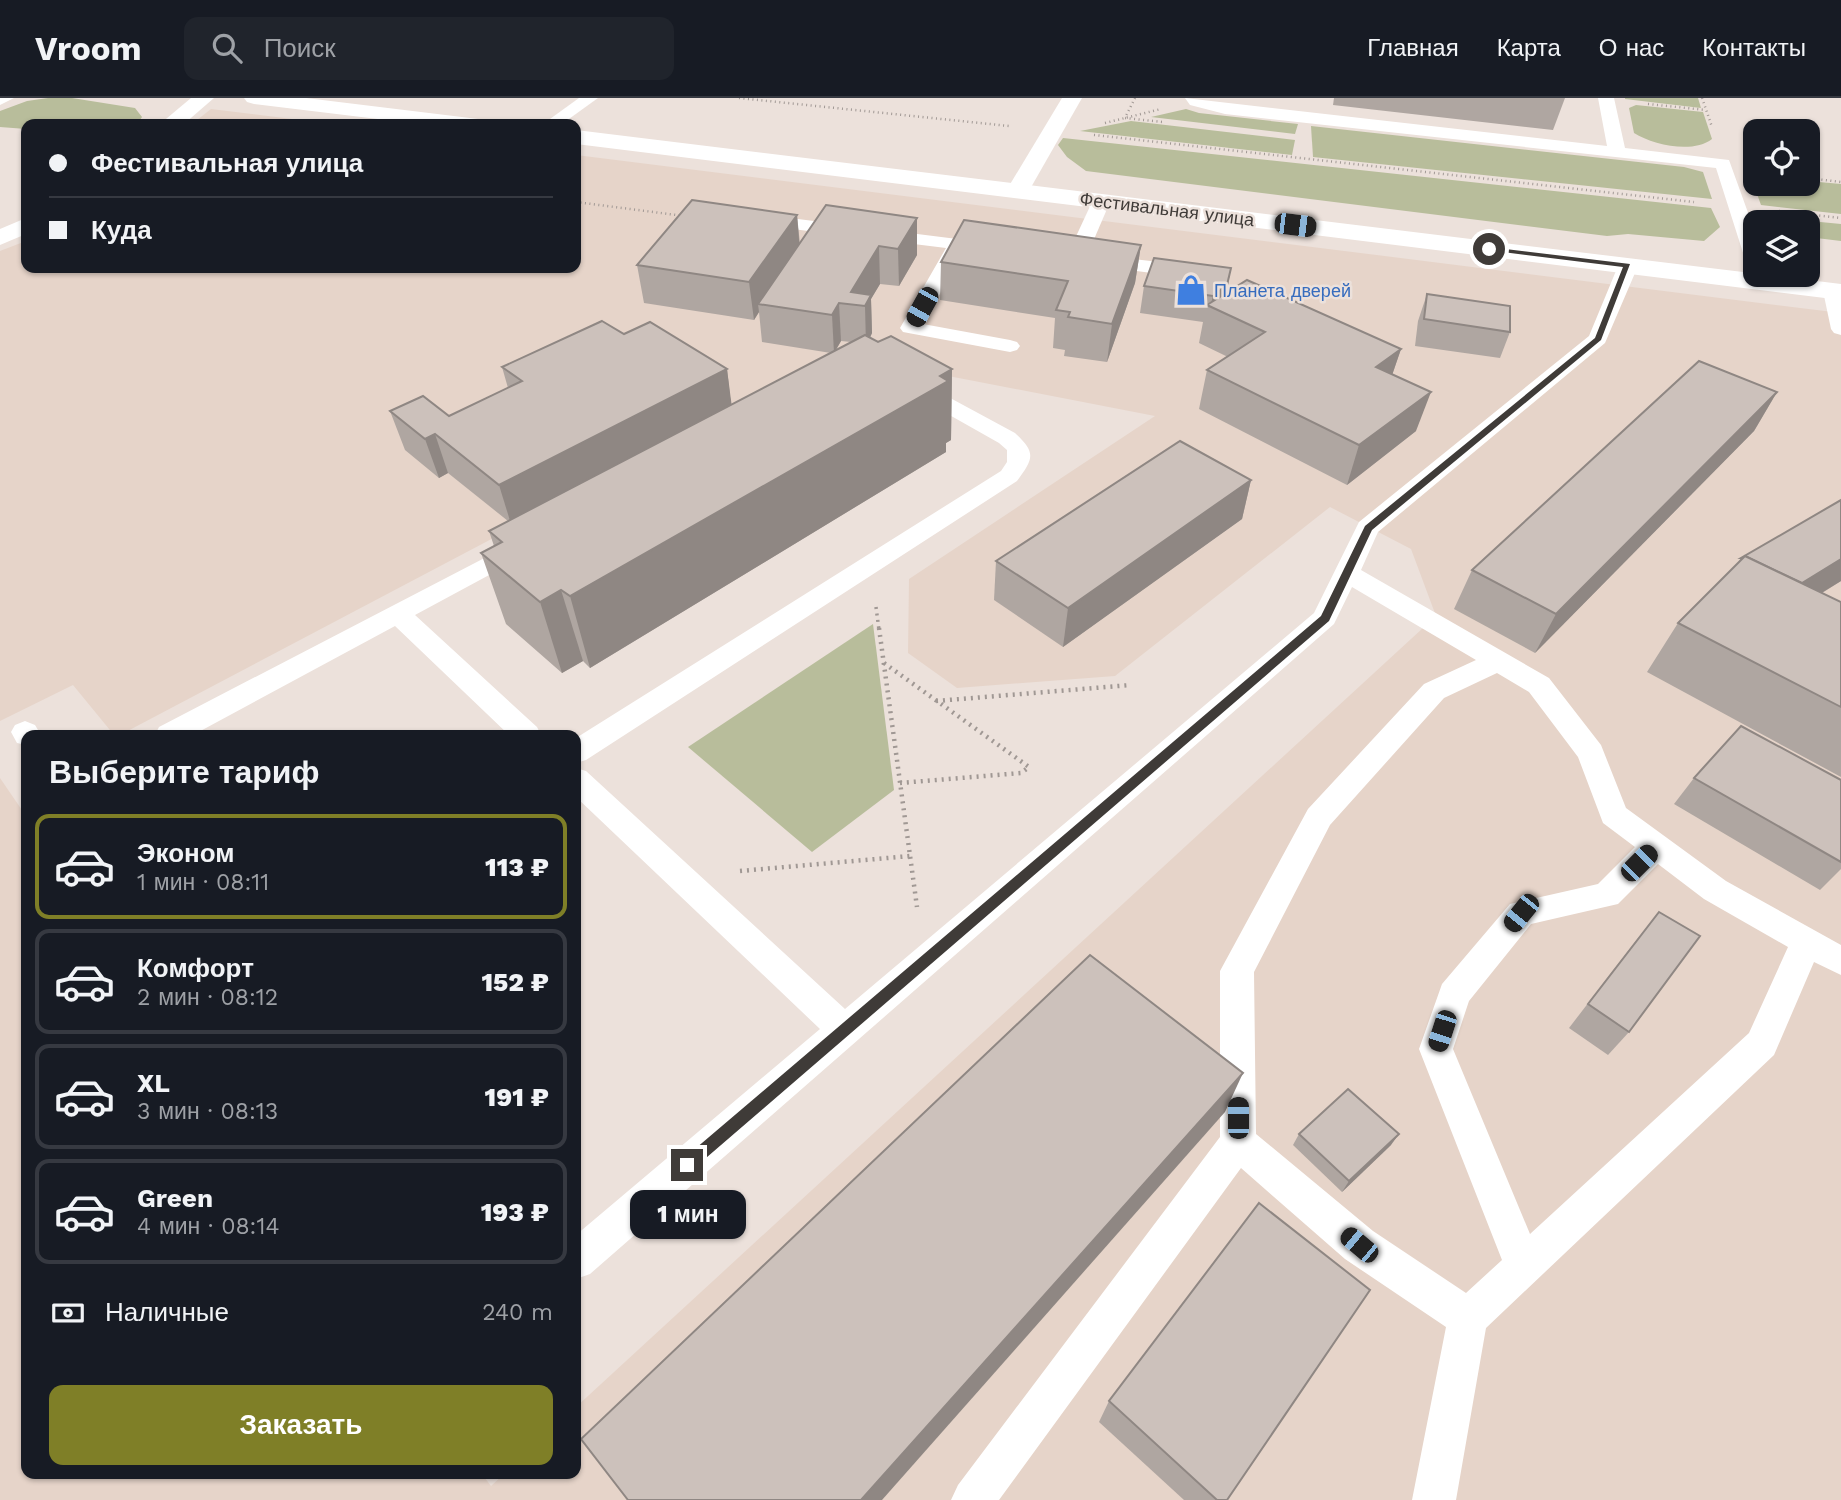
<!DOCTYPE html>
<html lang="ru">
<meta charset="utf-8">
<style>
body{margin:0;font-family:"Work Sans",sans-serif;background:#20242c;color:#f1f3f6;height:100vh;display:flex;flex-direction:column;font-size:26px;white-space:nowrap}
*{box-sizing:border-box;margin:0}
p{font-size:23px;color:#9ea1a6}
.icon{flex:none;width:38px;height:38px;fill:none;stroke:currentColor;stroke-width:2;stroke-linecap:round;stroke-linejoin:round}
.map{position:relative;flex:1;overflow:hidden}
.drawer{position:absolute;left:21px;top:632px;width:560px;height:749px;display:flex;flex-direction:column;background:#171b24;border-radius:14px;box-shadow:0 2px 5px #0004}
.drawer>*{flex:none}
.banner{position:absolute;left:21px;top:21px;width:560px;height:154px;border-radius:14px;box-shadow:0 2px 5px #0004;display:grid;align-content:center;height:154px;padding:0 28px;background:#171b24}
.buttons{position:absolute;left:1743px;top:21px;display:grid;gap:14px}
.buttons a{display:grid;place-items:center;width:77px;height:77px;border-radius:14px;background:#171b24;box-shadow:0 2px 5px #0004;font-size:35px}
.end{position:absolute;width:32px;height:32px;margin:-16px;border:9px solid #3f3b38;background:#fff;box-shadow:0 0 0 4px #fff}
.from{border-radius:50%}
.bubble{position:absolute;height:49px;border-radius:14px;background:#171b24;box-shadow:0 2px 5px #0004;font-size:23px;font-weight:800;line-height:49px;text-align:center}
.car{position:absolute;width:21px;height:42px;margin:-21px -10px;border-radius:9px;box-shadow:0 0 5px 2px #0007;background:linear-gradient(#222 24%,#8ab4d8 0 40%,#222 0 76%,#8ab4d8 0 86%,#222 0)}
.banner b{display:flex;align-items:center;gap:24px;height:66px;font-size:26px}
.banner b+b{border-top:2px solid #363941}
.banner i{width:18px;height:18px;background:#f1f3f6}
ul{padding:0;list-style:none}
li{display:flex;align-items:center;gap:21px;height:105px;margin:0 14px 10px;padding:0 14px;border:4px solid #363941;border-radius:14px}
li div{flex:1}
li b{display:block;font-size:26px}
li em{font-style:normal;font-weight:800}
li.current{border-color:#7f7f27}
li>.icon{width:63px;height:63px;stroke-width:1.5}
h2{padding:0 28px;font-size:32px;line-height:84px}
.pay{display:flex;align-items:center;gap:18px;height:77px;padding:0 28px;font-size:26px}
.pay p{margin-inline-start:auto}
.action{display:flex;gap:14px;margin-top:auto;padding:14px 28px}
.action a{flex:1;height:80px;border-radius:14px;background:#7f7f27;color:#fff;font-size:28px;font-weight:800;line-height:80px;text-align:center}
header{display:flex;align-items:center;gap:42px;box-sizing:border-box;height:98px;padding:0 35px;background:#171b24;border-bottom:2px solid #363941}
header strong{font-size:33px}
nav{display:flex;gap:38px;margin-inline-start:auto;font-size:24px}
.search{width:490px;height:63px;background:#20242c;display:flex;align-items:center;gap:18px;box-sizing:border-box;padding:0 24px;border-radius:14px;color:#9ea1a6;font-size:26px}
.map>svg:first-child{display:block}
.built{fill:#e6d4c9}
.green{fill:#b8bd9b}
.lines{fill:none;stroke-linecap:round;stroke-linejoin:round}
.path-far2{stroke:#a09894;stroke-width:2.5;stroke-dasharray:1 3.5;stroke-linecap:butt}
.path-far1{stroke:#a09894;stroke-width:3.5;stroke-dasharray:2 4.5;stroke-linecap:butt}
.path{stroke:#a09894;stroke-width:4.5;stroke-dasharray:2 5;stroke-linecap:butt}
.service{fill:#fff;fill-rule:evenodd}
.minor{fill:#fff;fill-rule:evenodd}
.primary{fill:#fff;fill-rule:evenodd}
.wall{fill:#afa6a1;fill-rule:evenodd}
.shaded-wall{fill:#8f8783}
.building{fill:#ccc1bb;stroke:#8f8783;stroke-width:2}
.route{fill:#3f3b38}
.labels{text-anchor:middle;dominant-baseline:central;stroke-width:5;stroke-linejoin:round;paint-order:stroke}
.far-street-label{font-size:18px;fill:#3f3b38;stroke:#ece1db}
.far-shop-label{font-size:18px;fill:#366cbe;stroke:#ece1db;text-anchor:start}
</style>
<header>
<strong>Vroom</strong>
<div class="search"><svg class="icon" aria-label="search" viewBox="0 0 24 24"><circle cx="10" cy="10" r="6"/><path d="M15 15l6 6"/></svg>Поиск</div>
<nav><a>Главная</a><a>Карта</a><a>О нас</a><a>Контакты</a></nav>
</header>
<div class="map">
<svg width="1841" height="1402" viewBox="0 0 1841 1402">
<rect width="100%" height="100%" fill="#ece1db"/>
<g class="built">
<path d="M 211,11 L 332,26 L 192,26 Z"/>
<path d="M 576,57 L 1841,215 L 1841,1402 L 0,1402 L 0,680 L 26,718 L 26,1376 L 482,1376 L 491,1388 L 504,1376 L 576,1376 L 576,1309 L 1436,518 L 1411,451 L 1330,409 L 1115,578 L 957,590 L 908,555 L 909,481 L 1155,318 L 840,257 L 120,637 L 114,637 L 73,587 L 0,623 L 0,153 L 26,143 L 26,170 L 576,170 Z"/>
</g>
<g class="green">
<path d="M 48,0 L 72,0 L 135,10 L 142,19 L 137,26 L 26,26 L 26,31 L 0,29 L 0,13 L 27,3 Z"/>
<path d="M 1625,0 L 1698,0 L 1701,10 L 1625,1 Z"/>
<path d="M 1636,7 L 1703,14 L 1712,41 C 1693,56 1653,47 1634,35 L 1629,10 Z"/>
<path d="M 1186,11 L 1199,15 L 1298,26 L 1295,36 L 1151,19 Z"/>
<path d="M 1131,23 L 1295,42 L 1292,57 L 1080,33 Z"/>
<path d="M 1311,28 L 1684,69 L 1703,74 L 1712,101 L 1313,59 Z"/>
<path d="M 1063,40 L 1711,110 L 1720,129 L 1704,143 L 1628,136 L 1607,138 L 1086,73 L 1067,59 L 1058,47 Z"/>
<path d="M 1755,79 L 1755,86 L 1808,86 L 1808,83 L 1841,86 L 1841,116 L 1761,107 L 1753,85 Z"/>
<path d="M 1779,120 L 1841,126 L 1841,143 L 1808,139 L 1808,124 L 1785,124 Z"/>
<path d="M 873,526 L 894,692 L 812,754 L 688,649 Z"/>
</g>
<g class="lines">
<g class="path-far2">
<path d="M 739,0 L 1009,28"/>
<path d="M 1135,0 L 1125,20 L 1163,24"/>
<path d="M 1702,0 L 1712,29"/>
<path d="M 1648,6 L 1706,12"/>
<path d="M 1105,25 L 1161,11"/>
<path d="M 1094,37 L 1694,104"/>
<path d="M 1808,80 L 1841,84"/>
<path d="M 576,104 L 684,118"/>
<path d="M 1779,113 L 1841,120"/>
</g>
<path class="path-far1" d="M 876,509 L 879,532"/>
<g class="path">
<path d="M 879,530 L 917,809"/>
<path d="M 884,565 L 1029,669 L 1021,675 L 900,685"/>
<path d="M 936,603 L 1131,587"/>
<path d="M 740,773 L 910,758"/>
</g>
<g class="service">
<path d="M 0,0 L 14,0 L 0,7 Z"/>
<path d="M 579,0 L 598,0 L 562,26 L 543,26 Z"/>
<path d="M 1185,0 L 1607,48 L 1598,0 L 1614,0 L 1625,50 L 1729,62 L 1755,134 L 1755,167 L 1748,165 L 1745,161 L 1716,70 L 1225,16 L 1190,7 Z"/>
<path d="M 1101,99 L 1110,104 L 1086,160 L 1083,164 L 1069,164 L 1066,160 L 1092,104 Z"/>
<path d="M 758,116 L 997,146 L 1000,150 L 990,156 L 964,153 L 923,226 L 1010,242 L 1017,244 L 1020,248 L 1017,252 L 1010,254 L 903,234 L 900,230 L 946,150 L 751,126 L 749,122 L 751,118 Z"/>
<path d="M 1099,157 L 1159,164 L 1169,170 L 1159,176 L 1092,167 L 1089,163 Z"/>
<path d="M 1628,162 L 1638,168 L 1605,245 L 1378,434 L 1361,472 L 1549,580 L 1601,647 L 1626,710 L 1726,783 L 1841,847 L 1841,877 L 1814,864 L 1774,957 L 1486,1230 L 1456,1402 L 1412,1402 L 1446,1229 L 1345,1161 L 1241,1070 L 999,1402 L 951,1402 L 958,1387 L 1220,1039 L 1220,873 L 1308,711 L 1424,586 L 1476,562 L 1352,489 L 1334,526 L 590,1176 L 576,1181 L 576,1137 L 820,931 L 576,699 L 576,670 L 586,673 L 845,911 L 1314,515 L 1359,424 L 1589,238 L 1618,168 ZM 1497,575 L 1529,594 L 1578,659 L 1603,725 L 1635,749 L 1598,786 L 1510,806 L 1442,886 L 1419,951 L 1502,1162 L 1466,1195 L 1373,1133 L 1256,1036 L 1254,874 L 1330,727 L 1444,600 ZM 1658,766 L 1704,801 L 1788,849 L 1749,935 L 1530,1136 L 1453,951 L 1469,903 L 1531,826 L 1618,806 Z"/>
<path d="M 1833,187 L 1841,190 L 1841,237 L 1834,235 L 1831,231 L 1823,193 L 1826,189 Z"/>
<path d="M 915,281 L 1015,335 C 1037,355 1033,361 1017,383 L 586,662 L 576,665 L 576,640 L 1001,373 L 1007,364 L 1007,352 L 999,345 L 907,293 L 904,288 L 907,283 Z"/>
<path d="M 521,441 L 530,443 L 533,449 L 530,455 L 415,517 L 537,629 L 541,637 L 509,637 L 395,528 L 193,637 L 155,637 L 159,629 Z"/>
<path d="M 25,623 L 35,627 L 41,637 L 26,637 L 26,647 L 17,645 L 11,634 L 15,627 Z"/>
</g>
<g class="minor">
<path d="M 191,0 L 214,0 L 184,26 L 160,26 Z"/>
<path d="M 1062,0 L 1082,0 L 1026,98 L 1010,98 L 1006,93 Z"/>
<path d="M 26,120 L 26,136 L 0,147 L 0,131 Z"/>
</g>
<g class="primary">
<path d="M 244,0 L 306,0 L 470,20 L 478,21 L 481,26 L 419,26 L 254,6 L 247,4 Z"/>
<path d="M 576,32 L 1841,186 L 1841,202 L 576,46 Z"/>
</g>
</g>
<g class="wall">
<path d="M 1334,0 L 1565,0 L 1553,32 L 1333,7 Z"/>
<path d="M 826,107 L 917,157 L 899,188 L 880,186 L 871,201 L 872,235 L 870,240 L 878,244 L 952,271 L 951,342 L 946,345 L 946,354 L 590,570 L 583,563 L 562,575 L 506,526 L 481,455 L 494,448 L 489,433 L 508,423 L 448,375 L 439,380 L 405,352 L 390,313 L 449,318 L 508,290 L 502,269 L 624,236 L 727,271 L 731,307 L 831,255 L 762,244 L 759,214 L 754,222 L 644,205 L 637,167 L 797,117 L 800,146 ZM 841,243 L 851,244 L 836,252 Z"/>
<path d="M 1141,147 L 1135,185 L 1107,264 L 1064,258 L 1065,252 L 1053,250 L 1055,220 L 940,202 L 941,164 Z"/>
<path d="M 1231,170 L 1226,195 L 1401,251 L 1392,277 L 1416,333 L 1347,387 L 1199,311 L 1207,272 L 1228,259 L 1199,245 L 1203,224 L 1140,215 L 1144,188 Z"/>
<path d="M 1427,196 L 1510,234 L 1500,260 L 1415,248 L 1418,223 Z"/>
<path d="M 1777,294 L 1754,333 L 1535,555 L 1454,511 L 1472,472 Z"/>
<path d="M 1251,382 L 1242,421 L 1063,549 L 994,502 L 996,463 Z"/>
<path d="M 1841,402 L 1841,483 L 1822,495 L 1841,504 L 1841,679 L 1647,574 L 1678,525 L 1738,465 L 1741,460 Z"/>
<path d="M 1694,680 L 1841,682 L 1841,771 L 1820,792 L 1674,706 Z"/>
<path d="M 1659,814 L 1629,934 L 1608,957 L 1569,930 L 1639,839 Z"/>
<path d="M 1299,1036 L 1391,1047 L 1342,1094 L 1293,1047 Z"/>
<path d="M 1109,1303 L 1227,1402 L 1184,1402 L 1099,1324 Z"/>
</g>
<g class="shaded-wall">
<path d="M 797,117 L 800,154 L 758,206 L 759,214 L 754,222 L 749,184 Z"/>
<path d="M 917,120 L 917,157 L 899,188 L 898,151 Z"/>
<path d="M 1141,147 L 1135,185 L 1107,264 L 1112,226 Z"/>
<path d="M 879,148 L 880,186 L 871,201 L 872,235 L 866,247 L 865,208 L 851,194 Z"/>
<path d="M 1231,170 L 1226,197 L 1210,209 L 1213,198 Z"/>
<path d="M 839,205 L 841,243 L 834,255 L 832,217 Z"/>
<path d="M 1401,251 L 1388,289 L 1376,269 Z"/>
<path d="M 727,271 L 732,310 L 511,426 L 499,387 Z"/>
<path d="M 952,271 L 951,342 L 946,345 L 946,354 L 590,570 L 570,498 Z"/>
<path d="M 1431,294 L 1416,333 L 1347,387 L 1359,347 Z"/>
<path d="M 1777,294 L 1754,333 L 1535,555 L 1556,516 Z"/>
<path d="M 435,336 L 448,375 L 439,380 L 425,341 Z"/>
<path d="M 1251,382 L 1242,421 L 1063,549 L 1068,510 Z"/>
<path d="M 1841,461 L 1841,483 L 1764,530 L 1792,491 Z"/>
<path d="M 561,492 L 583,563 L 562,575 L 540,504 Z"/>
<path d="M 1243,975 L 1225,1014 L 882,1402 L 861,1402 Z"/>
<path d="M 1399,1036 L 1391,1047 L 1342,1094 L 1349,1083 Z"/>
</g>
<g class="building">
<path d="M 692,102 L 797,117 L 749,184 L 637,167 Z"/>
<path d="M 826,107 L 917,120 L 898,151 L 879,148 L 851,194 L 871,197 L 865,208 L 839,205 L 832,217 L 758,206 Z"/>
<path d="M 964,122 L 1141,147 L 1112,226 L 1068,219 L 1070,214 L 1056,212 L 1068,183 L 941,164 Z"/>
<path d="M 1154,160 L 1231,170 L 1227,187 L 1213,198 L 1144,188 Z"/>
<path d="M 1247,182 L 1401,251 L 1376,269 L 1431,294 L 1359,347 L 1207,272 L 1265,234 L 1207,207 Z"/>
<path d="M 1427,196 L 1510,208 L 1510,234 L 1424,221 Z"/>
<path d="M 602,223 L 624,236 L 650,224 L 727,271 L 499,387 L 435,336 L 425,341 L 390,313 L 423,298 L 449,318 L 522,283 L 502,269 Z"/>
<path d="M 865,237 L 878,244 L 891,238 L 952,271 L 940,278 L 948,283 L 570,498 L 561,492 L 540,504 L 481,455 L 502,444 L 489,433 Z"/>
<path d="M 1699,263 L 1777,294 L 1556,516 L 1472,472 Z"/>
<path d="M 1180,343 L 1251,382 L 1068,510 L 996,463 Z"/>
<path d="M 1841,402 L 1841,461 L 1802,485 L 1745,458 L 1742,460 L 1741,460 Z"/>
<path d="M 1745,458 L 1841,504 L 1841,609 L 1678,525 Z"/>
<path d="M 1741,628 L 1841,682 L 1841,764 L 1694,680 Z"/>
<path d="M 1659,814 L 1700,838 L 1629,934 L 1588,906 Z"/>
<path d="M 1090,857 L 1243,975 L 861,1402 L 628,1402 L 581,1341 Z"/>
<path d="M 1348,991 L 1399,1036 L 1349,1083 L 1299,1036 Z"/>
<path d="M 1259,1105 L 1370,1192 L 1227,1402 L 1217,1402 L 1109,1303 Z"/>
</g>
<path class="route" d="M 1489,149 L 1630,166 L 1601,242 L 1372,432 L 1329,523 L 692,1072 L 682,1072 L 682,1062 L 1321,518 L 1365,428 L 1595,240 L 1623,169 L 1487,152 Z"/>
<defs>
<symbol id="shop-bare" viewBox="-9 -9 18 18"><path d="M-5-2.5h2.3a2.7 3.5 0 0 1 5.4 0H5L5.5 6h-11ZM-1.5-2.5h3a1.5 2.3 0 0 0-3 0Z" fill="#3f7fe0" stroke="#ece1db" stroke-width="2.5" paint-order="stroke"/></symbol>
</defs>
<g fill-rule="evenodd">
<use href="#shop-bare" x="1169" y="170" width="44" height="44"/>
</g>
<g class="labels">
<g class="far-street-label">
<text transform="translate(1167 111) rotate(7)">Фестивальная улица</text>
</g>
<g class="far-shop-label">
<text x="1214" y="192">Планета дверей</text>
</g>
</g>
</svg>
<div class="buttons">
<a><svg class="icon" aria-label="locate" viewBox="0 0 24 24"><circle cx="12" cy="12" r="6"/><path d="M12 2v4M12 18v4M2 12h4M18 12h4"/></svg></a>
<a><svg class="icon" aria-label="layers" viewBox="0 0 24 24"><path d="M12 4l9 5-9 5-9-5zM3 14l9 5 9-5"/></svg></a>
</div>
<i class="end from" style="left:1489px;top:151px"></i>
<i class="end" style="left:687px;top:1067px"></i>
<div class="bubble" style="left:630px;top:1092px;width:116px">1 мин</div>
<i class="car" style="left:1295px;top:127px;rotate:97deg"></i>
<i class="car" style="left:922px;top:209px;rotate:209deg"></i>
<i class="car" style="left:1639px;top:765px;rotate:45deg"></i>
<i class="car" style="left:1521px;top:815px;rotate:219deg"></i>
<i class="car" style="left:1442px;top:933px;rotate:198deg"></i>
<i class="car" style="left:1238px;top:1020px;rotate:0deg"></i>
<i class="car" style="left:1359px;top:1147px;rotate:310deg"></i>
<div class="banner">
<b><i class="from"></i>Фестивальная улица</b>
<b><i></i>Куда</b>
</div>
<section class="drawer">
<h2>Выберите тариф</h2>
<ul>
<li class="current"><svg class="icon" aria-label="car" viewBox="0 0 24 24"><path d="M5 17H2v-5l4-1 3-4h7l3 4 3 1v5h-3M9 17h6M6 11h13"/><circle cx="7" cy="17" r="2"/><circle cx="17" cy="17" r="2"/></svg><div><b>Эконом</b><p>1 мин · 08:11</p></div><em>113 ₽</em></li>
<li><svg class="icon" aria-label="car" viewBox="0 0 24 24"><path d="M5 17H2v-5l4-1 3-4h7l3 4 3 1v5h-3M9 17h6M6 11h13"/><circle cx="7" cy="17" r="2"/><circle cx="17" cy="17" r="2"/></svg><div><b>Комфорт</b><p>2 мин · 08:12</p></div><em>152 ₽</em></li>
<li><svg class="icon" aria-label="car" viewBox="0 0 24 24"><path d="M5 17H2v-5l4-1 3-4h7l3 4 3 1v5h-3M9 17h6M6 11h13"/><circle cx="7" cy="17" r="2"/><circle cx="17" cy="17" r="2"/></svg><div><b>XL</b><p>3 мин · 08:13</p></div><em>191 ₽</em></li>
<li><svg class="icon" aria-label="car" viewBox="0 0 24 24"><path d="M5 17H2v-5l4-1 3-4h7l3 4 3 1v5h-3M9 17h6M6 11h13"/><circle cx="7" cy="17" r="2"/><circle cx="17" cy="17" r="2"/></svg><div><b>Green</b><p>4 мин · 08:14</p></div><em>193 ₽</em></li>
</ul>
<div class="pay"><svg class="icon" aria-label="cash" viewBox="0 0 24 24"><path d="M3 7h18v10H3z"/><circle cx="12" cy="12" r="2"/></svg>Наличные<p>240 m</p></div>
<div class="action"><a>Заказать</a></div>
</section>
</div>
